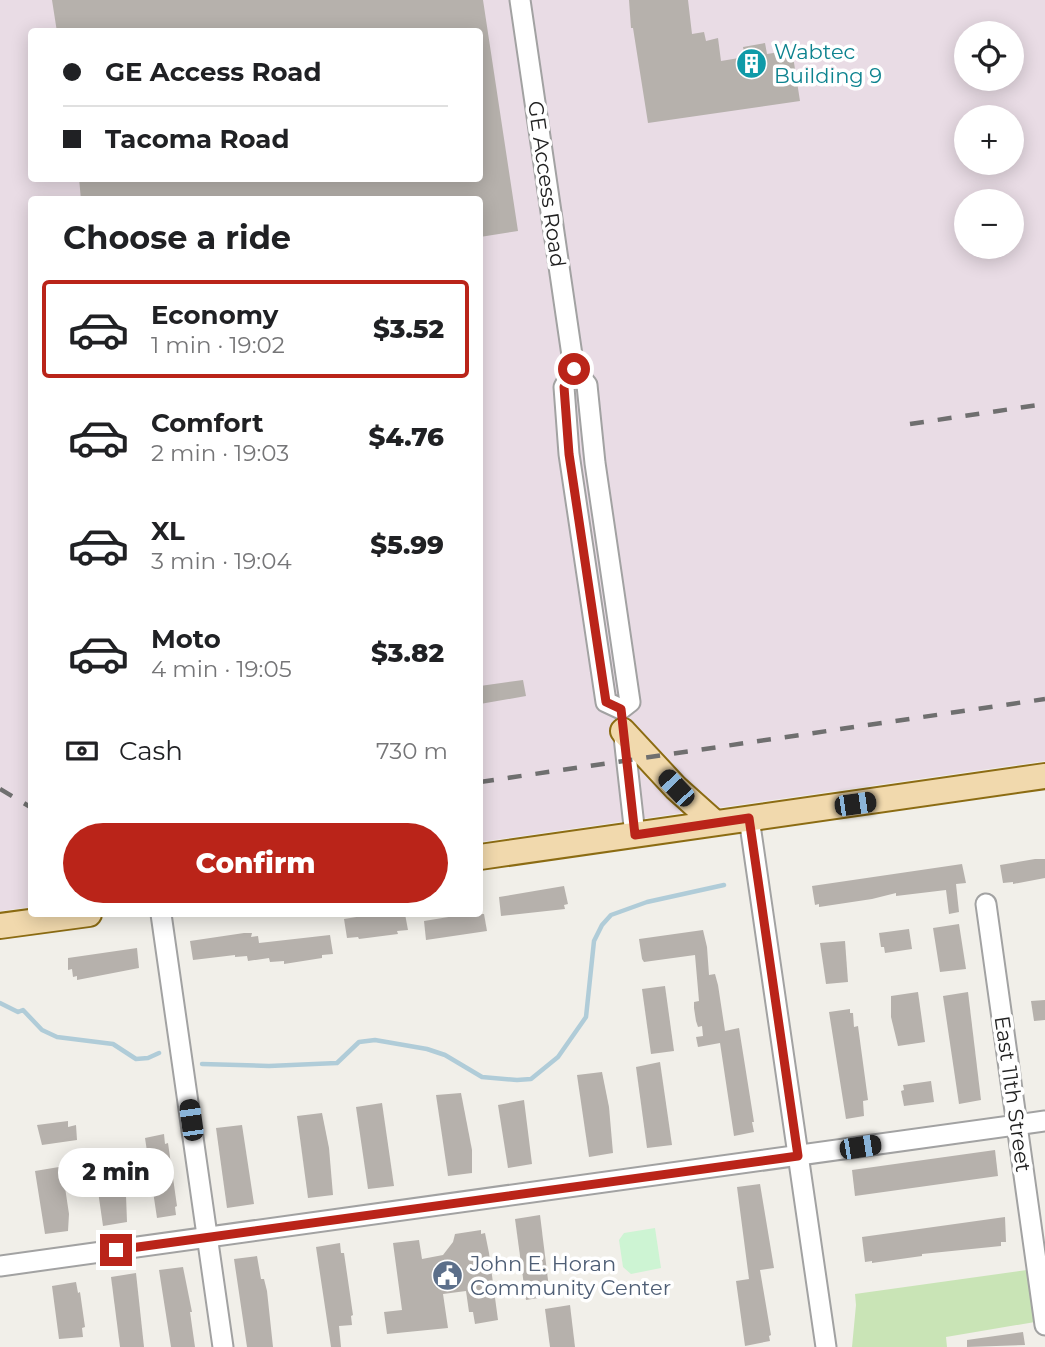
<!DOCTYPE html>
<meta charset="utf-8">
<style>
body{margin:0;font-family:Montserrat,sans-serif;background:#f6f6f6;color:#202124;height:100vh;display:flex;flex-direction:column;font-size:26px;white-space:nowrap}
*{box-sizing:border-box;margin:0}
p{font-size:23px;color:#757577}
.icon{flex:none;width:38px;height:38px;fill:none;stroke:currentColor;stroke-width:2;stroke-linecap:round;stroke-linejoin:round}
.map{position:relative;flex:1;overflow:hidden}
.sheet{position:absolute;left:28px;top:196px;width:455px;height:721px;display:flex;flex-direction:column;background:#fff;border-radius:7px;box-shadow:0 4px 18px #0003}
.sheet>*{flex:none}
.guide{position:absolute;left:28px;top:28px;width:455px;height:154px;border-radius:7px;box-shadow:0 4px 18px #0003;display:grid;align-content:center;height:154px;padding:0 35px;background:#fff}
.tools{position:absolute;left:954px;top:21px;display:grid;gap:14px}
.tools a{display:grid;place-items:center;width:70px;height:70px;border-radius:50%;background:#fff;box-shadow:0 4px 18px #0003;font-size:35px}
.end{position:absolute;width:32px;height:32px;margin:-16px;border:9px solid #ba2419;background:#fff;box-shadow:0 0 0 4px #fff}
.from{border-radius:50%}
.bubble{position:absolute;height:49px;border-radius:24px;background:#fff;box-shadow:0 4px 18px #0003;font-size:23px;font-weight:800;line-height:49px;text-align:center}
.car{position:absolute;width:21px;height:42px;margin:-21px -10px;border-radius:9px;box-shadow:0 0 5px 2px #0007;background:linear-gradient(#222 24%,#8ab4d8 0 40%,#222 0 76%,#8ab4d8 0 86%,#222 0)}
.guide b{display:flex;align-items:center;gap:24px;height:66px;font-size:26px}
.guide b+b{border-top:2px solid #e0e0e0}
.guide i{width:18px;height:18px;background:#202124}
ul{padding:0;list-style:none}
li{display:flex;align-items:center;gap:21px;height:98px;margin:0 14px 10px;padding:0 21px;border:4px solid transparent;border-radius:7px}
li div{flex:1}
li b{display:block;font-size:26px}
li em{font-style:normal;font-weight:800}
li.on{border-color:#ba2419}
li>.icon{width:63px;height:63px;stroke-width:1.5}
h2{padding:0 35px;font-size:32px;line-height:84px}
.pay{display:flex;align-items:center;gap:18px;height:77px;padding:0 35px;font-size:26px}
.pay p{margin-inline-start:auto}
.action{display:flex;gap:14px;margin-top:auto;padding:14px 35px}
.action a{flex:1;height:80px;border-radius:42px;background:#ba2419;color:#fff;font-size:28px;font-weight:800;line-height:80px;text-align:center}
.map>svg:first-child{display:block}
.industrial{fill:#e9dce5;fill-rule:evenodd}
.grass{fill:#c9e4b6}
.park{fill:#cdf4d3}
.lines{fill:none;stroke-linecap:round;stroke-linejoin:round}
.stream{stroke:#b0ccd8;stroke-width:4.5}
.building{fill:#b6b1ac}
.minor-casing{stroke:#a2a2a2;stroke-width:23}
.major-casing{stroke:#8c6c13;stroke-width:28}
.minor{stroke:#fff;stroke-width:19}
.major{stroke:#f1d9ad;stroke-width:24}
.rail{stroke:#6f6f6f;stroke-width:4.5;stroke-dasharray:14 14;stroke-linecap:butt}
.route{stroke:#ba2419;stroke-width:9}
.labels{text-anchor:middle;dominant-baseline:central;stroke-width:7;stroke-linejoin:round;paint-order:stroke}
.culture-label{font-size:21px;fill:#0d838f;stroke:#fff;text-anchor:start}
.street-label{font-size:21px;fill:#212121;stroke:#fff}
.service-label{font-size:21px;fill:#4e5e75;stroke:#fff;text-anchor:start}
</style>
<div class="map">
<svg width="1045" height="1347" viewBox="0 0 1045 1347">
<rect width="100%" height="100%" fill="#f1efe9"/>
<path class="industrial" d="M 0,0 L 1045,0 L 1045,761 L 480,842 L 480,200 L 32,200 L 32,907 L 0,911 ZM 32,32 L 480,32 L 480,178 L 32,178 ZM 966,33 L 1012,33 L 1012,79 L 966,79 ZM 966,117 L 1012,117 L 1012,163 L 966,163 ZM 966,201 L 1012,201 L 1012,247 L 966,247 Z"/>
<path class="grass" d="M 1027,1270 L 1035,1322 L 946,1337 L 947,1347 L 852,1347 L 856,1305 L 855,1294 Z"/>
<path class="park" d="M 655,1228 L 661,1268 L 631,1274 L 623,1267 L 619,1240 L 624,1233 Z"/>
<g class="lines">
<g class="stream">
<path d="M 0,1003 L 18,1012 L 23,1010 L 42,1030 L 57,1037 L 113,1044 L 136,1059 L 148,1058 L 159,1053"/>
<path d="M 202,1064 L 269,1066 L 337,1063 L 359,1042 L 375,1040 L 427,1049 L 445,1055 L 482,1077 L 517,1080 L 531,1079 L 558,1057 L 586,1017 L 594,941 L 602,925 L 611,915 L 647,902 L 724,885"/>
</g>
</g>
<g class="building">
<path d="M 52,0 L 483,0 L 518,231 L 480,237 L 480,200 L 81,200 L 79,178 L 480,178 L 480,32 L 57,32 Z"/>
<path d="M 629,0 L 688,0 L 692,34 L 704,32 L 706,41 L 718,38 L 721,61 L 745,57 L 743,47 L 765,43 L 767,54 L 792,50 L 800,101 L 648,123 L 633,28 L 631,28 Z"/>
<path d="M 523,680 L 526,696 L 480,704 L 480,686 Z"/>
<path d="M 1035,859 L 1045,859 L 1045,878 L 1013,884 L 1013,882 L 1003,883 L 1000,865 Z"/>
<path d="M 962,864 L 966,883 L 956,884 L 959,912 L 949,914 L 946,890 L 896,896 L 896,893 L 872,899 L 819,907 L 819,904 L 815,905 L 812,886 Z"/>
<path d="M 564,886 L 568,904 L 564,905 L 565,909 L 501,916 L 499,897 Z"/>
<path d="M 375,914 L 405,914 L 408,930 L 397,931 L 398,934 L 359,939 L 358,937 L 347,938 L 344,919 Z"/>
<path d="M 467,914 L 484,914 L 487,931 L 426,940 L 424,921 Z"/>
<path d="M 959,924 L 966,969 L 940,972 L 933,928 Z"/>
<path d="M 909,929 L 912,949 L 885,953 L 884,947 L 881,947 L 879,933 Z"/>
<path d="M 703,930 L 707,947 L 709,975 L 715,974 L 718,985 L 725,1031 L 739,1028 L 754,1122 L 752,1122 L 754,1132 L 734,1136 L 720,1043 L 698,1047 L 696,1037 L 703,1036 L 702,1026 L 698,1027 L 696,1021 L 694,1008 L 694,1002 L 699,1001 L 695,955 L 644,962 L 642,959 L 639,939 Z"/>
<path d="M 244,933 L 252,933 L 251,937 L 258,936 L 259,943 L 330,935 L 333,954 L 322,955 L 322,958 L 284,964 L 284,961 L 270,962 L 269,958 L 248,961 L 247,956 L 235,957 L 235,955 L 193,960 L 190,941 Z"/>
<path d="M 845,941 L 848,982 L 826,984 L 820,943 Z"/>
<path d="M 137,948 L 139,968 L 77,980 L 77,976 L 73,977 L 72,969 L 68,970 L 68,958 Z"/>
<path d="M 665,986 L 674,1051 L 651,1054 L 642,989 Z"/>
<path d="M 918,992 L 925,1042 L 898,1046 L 891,1017 L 891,996 Z"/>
<path d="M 968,992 L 981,1100 L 959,1104 L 943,996 Z"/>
<path d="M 1045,1000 L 1045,1020 L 1034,1021 L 1031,1001 Z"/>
<path d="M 850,1009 L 850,1013 L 853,1013 L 854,1027 L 858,1026 L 868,1100 L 863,1101 L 864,1116 L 846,1119 L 829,1012 Z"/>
<path d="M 660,1062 L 672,1145 L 647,1148 L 636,1067 Z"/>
<path d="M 602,1072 L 609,1107 L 613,1153 L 589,1157 L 577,1075 Z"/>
<path d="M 931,1081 L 934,1102 L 904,1106 L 901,1091 L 904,1090 L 903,1085 Z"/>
<path d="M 461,1093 L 472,1150 L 472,1173 L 448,1176 L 436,1095 Z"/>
<path d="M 524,1100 L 532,1164 L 508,1168 L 498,1105 Z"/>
<path d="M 382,1103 L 394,1186 L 368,1189 L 356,1107 Z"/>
<path d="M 322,1113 L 329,1148 L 333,1195 L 308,1198 L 297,1116 Z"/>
<path d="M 68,1121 L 68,1127 L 76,1125 L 77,1140 L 42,1145 L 37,1125 Z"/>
<path d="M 242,1125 L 254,1204 L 227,1208 L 216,1128 Z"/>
<path d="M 164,1134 L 165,1144 L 168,1143 L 177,1206 L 175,1207 L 176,1215 L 157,1218 L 145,1138 Z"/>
<path d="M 995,1150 L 998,1176 L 855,1196 L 852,1170 Z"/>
<path d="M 119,1158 L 122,1196 L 126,1195 L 127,1222 L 103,1226 L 94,1163 Z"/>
<path d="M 59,1167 L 60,1174 L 63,1174 L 69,1214 L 68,1231 L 45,1234 L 35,1171 Z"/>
<path d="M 760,1184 L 774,1268 L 760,1270 L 771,1335 L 769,1336 L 770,1341 L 745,1346 L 736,1281 L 749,1279 L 737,1187 Z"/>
<path d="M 540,1215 L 550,1296 L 526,1300 L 515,1219 Z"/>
<path d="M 1005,1217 L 1006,1242 L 1001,1242 L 1001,1246 L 922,1254 L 922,1256 L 872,1263 L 872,1261 L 865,1262 L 862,1237 Z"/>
<path d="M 481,1230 L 481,1234 L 485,1233 L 489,1253 L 498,1320 L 475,1324 L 473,1312 L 469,1312 L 466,1291 L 443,1294 L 448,1328 L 387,1334 L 384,1312 L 402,1310 L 393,1243 L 419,1240 L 422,1259 L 443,1255 L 453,1242 L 455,1234 Z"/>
<path d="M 340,1243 L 341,1253 L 344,1253 L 353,1315 L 351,1316 L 352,1325 L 339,1326 L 341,1347 L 331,1347 L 316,1247 Z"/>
<path d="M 257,1256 L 261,1279 L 264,1279 L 267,1291 L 273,1347 L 247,1347 L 234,1259 Z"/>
<path d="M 183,1267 L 192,1312 L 190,1312 L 195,1347 L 171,1347 L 159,1270 Z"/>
<path d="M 136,1273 L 144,1347 L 120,1347 L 111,1277 Z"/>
<path d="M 76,1282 L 78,1293 L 80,1292 L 85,1327 L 82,1328 L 83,1337 L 59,1339 L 52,1286 Z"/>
<path d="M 570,1305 L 575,1347 L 550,1347 L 545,1309 Z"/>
<path d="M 1023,1332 L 1025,1345 L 967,1347 L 967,1340 Z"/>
</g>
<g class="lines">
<defs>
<g id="minor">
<path d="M 520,0 L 574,369"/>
<path d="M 574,369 L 587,385 L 595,463 L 630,702 L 621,709 L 606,702 L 569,454 L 564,387 Z"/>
<path d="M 623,728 L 635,835"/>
<path d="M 749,818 L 826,1347"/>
<path d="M 986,904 L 1045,1325"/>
<path d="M 161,914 L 223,1347"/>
<path d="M 0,1266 L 1045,1121"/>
</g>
<g id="major">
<path d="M 623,731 L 676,788 L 714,822"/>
<path d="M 480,857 L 1045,776"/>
<path d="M 0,926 L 89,914"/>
</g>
</defs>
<use href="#minor" class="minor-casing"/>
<use href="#major" class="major-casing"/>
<use href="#minor" class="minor"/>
<use href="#major" class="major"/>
<g class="rail">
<path d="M 910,424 L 1045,404"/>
<path d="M 480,782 L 1045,699"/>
<path d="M 0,789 L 32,808"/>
</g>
</g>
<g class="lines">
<path class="route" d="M 116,1250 L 798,1156 L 749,818 L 635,835 L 621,709 L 606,702 L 569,454 L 564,387 L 574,369"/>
</g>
<defs>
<symbol id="building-disc" viewBox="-11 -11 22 22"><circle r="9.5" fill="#0f9aa8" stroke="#fff"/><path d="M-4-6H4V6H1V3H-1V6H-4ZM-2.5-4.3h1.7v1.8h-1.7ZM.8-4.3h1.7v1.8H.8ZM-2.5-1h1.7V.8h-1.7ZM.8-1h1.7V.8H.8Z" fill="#fff"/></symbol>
<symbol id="civic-disc" viewBox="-11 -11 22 22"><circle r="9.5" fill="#5c6f8a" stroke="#fff"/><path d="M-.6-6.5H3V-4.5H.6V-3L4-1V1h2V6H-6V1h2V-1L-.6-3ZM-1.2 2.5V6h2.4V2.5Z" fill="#fff"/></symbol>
</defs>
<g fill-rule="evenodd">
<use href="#building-disc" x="734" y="46" width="35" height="35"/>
<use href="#civic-disc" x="430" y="1258" width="35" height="35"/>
</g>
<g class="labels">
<g class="culture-label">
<text x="774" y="51">Wabtec<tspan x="774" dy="24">Building 9</tspan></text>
</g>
<g class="street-label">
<text transform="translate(547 184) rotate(82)">GE Access Road</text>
<text transform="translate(1013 1094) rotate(82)">East 11th Street</text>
</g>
<g class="service-label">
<text x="470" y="1263">John E. Horan<tspan x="470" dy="24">Community Center</tspan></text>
</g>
</g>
</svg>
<div class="tools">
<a><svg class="icon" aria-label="locate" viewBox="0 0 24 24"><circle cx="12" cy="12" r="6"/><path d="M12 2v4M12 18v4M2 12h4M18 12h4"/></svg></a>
<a>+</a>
<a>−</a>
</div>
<i class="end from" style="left:574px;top:369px"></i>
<i class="end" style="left:116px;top:1250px"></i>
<div class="bubble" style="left:58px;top:1148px;width:116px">2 min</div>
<i class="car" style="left:676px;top:788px;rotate:317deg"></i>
<i class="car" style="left:855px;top:804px;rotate:82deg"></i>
<i class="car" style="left:191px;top:1120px;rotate:352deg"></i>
<i class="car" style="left:860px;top:1147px;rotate:81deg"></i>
<div class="guide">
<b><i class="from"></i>GE Access Road</b>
<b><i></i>Tacoma Road</b>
</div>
<section class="sheet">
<h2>Choose a ride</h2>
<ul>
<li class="on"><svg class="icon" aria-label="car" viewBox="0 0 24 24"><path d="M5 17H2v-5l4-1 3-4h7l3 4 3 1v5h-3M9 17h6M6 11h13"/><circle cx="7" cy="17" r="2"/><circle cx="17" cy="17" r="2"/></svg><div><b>Economy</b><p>1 min · 19:02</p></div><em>$3.52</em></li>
<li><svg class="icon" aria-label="car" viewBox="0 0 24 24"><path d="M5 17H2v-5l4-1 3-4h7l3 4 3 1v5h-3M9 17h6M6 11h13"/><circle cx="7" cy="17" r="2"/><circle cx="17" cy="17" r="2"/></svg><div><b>Comfort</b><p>2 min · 19:03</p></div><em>$4.76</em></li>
<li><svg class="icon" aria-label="car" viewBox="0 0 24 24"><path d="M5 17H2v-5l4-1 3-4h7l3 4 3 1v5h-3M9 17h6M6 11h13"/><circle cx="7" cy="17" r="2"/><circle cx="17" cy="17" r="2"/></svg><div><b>XL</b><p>3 min · 19:04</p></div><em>$5.99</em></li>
<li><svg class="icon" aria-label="car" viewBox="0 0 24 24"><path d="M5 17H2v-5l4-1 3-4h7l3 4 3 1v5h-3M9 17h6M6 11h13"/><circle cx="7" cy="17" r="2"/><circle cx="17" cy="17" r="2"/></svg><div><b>Moto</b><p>4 min · 19:05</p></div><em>$3.82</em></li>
</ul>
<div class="pay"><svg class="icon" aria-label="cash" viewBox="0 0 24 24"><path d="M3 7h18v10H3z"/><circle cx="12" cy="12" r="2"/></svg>Cash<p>730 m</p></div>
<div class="action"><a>Confirm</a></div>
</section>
</div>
